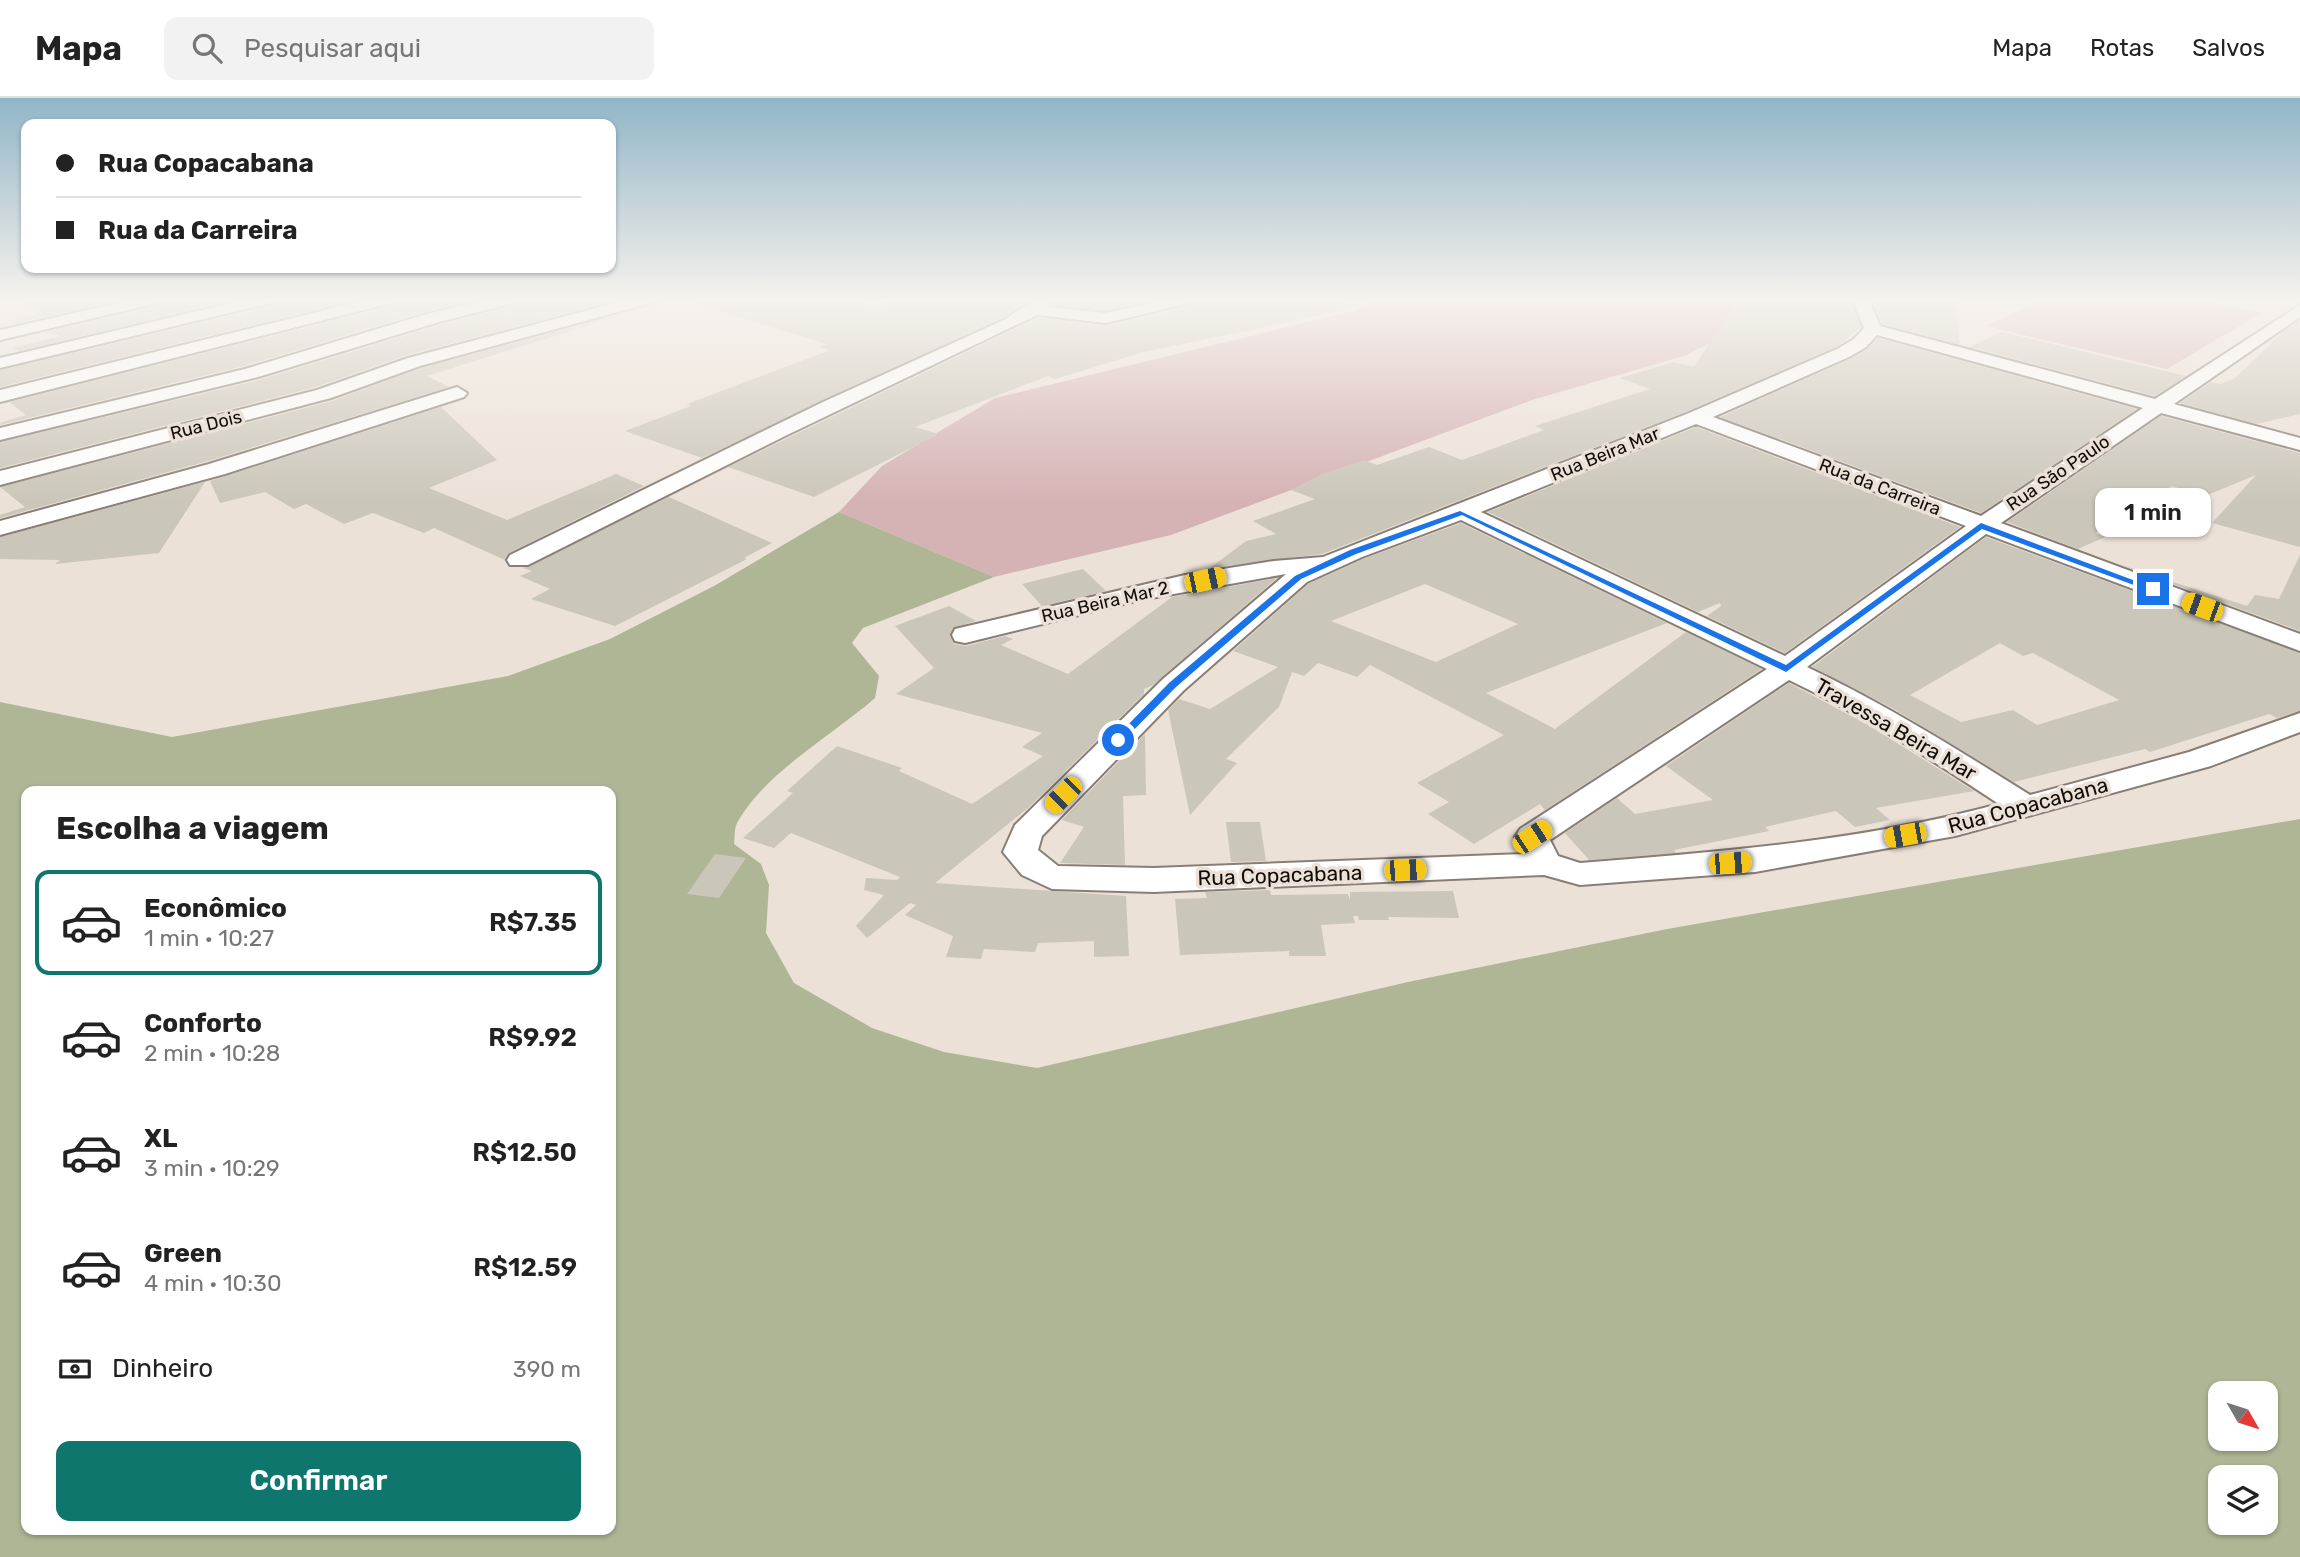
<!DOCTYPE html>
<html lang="pt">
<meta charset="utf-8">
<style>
body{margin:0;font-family:Rubik,sans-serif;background:#f2f2f2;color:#222;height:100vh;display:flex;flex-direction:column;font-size:26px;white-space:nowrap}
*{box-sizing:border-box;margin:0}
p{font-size:23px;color:#767676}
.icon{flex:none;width:38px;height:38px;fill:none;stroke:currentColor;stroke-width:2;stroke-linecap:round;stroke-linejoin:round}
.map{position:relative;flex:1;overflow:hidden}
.drawer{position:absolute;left:21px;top:688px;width:595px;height:749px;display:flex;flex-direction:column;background:#fff;border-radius:14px;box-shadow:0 2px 5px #0004}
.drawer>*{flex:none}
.banner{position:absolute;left:21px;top:21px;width:595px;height:154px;border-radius:14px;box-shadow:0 2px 5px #0004;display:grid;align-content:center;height:154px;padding:0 35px;background:#fff}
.needle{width:46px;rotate:129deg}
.controls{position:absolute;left:2208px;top:1283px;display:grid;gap:14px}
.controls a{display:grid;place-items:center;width:70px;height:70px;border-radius:14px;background:#fff;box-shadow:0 2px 5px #0004;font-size:35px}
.end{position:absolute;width:32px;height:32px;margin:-16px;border:9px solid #1a73e8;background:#fff;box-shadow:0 0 0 4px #fff}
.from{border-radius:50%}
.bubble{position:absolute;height:49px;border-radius:14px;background:#fff;box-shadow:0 2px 5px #0004;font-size:23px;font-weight:600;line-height:49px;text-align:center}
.car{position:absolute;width:21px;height:42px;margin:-21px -10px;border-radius:9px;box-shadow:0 0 5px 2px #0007;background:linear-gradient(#f5c518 24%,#345 0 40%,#f5c518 0 76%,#345 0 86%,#f5c518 0)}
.banner b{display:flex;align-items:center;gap:24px;height:66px;font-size:26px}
.banner b+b{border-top:2px solid #e0e0e0}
.banner i{width:18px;height:18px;background:#222}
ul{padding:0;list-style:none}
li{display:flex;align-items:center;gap:21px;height:105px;margin:0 14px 10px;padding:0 21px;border:4px solid transparent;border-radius:14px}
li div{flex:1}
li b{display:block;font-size:26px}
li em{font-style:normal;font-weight:600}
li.selected{border-color:#0f766e}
li>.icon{width:63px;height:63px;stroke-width:1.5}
h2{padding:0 35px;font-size:32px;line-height:84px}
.pay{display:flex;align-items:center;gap:18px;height:77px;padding:0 35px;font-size:26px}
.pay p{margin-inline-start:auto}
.button{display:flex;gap:14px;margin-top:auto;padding:14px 35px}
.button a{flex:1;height:80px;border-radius:14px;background:#0f766e;color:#fff;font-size:28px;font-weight:600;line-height:80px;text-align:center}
header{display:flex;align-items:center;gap:42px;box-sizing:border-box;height:98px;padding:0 35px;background:#fff;border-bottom:2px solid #e0e0e0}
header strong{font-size:33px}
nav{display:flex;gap:38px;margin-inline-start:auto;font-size:24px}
.search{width:490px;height:63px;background:#f2f2f2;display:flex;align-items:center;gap:18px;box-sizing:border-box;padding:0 24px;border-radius:14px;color:#767676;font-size:26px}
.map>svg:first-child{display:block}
.green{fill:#d5b2b4}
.water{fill:#aeb695;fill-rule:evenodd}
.building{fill:#cac6b9;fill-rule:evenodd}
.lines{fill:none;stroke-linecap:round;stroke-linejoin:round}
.street-casing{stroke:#887e75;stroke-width:4}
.street{fill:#fff;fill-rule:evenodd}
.route{fill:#1a73e8}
.labels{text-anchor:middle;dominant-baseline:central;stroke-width:7;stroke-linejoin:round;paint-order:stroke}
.far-street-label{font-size:18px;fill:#110e0a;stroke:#ece1d7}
.street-label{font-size:21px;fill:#110e0a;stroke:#ece1d7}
</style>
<header>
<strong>Mapa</strong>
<div class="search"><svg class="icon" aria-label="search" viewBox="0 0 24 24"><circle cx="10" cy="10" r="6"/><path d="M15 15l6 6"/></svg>Pesquisar aqui</div>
<nav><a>Mapa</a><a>Rotas</a><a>Salvos</a></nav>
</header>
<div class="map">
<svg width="2300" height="1459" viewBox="0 0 2300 1459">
<rect width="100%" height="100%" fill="#ece1d7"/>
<g class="green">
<path d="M 1377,200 L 1720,200 L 1763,219 L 1684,258 L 1532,302 L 1171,437 L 994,479 L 839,414 L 882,368 L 995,300 L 1354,213 Z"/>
<path d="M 2046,200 L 2189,200 L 2261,215 L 2167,271 L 1986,228 Z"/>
</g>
<path class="water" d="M 839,414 L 994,479 L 863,530 L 852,545 L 879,578 L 875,600 C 833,637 764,675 737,725 C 734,731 735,740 734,746 L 761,766 L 769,787 L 766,835 L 794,885 L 872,930 L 944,954 L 1037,970 L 1408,884 L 1667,831 L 2300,721 L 2300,1459 L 0,1459 L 0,604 L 172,639 L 508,578 L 610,541 L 714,488 ZM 26,693 L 611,693 L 611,1432 L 26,1432 ZM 2221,1295 L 2266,1295 L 2266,1340 L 2221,1340 ZM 2221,1379 L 2266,1379 L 2266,1424 L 2221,1424 Z"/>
<g class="building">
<path d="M 10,200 L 129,200 L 14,226 L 7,224 L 44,215 Z"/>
<path d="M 171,200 L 242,200 L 19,253 L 12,250 L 60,238 L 45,234 L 167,206 Z"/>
<path d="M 284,200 L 363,200 L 0,289 L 0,272 L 280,206 Z"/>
<path d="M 404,200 L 485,200 L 426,213 L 244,268 L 0,327 L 0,325 L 26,317 L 9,304 L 400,206 Z"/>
<path d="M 526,200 L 624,200 L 407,257 L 316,289 L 0,370 L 0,344 L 259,282 L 440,227 L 522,206 Z"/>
<path d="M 699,200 L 845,200 L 884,212 L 885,200 L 1032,200 L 1005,219 L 702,360 L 625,333 L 691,308 L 687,306 L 830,252 L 819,249 L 827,246 L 698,207 Z"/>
<path d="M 1056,200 L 1160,200 L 1106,212 L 1052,207 Z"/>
<path d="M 1202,200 L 1345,200 L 1346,212 L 1144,254 L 1055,281 L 1048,278 L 915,329 L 939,336 L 814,399 L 728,369 L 1037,220 L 1107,228 L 1198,206 Z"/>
<path d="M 1738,200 L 1850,200 L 1861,229 L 1836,249 L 1688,313 L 1322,456 L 1210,470 L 1246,443 L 1276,436 L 1253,423 L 1315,401 L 1291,392 L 1325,375 L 1364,362 L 1377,367 L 1429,349 L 1462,362 L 1544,332 L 1535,328 L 1650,291 L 1620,280 L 1674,264 L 1694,269 Z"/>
<path d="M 1871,200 L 1955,203 L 1960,247 L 1882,226 Z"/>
<path d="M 657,206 L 427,278 L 449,289 L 208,363 L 0,420 L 0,417 L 25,409 L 0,389 L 332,303 L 421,270 Z"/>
<path d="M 2300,222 L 2300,316 L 2256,326 L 2180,305 L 2211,284 L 2221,286 L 2235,280 L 2284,233 Z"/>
<path d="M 2001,234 L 2186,278 L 2155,298 L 1970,249 Z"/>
<path d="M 1878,240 L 2137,311 L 1981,415 L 1720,319 L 1850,261 L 1867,251 Z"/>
<path d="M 441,309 L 497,362 L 429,390 L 507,422 L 616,376 L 644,388 L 509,455 L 505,462 L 434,430 L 424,435 L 373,415 L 344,426 L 306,406 L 294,411 L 265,394 L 220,405 L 210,383 Z"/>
<path d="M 2161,318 L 2300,355 L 2300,449 L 2212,425 L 2256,377 L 2205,398 L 2172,388 L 2095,435 L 2105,439 L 2078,451 L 2007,424 Z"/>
<path d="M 1696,329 L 1960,429 L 1785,555 L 1707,518 L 1721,508 L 1720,505 L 1698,514 L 1488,414 Z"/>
<path d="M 205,384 L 159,455 L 55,466 L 60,462 L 0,461 L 0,439 Z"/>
<path d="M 669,399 L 772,445 L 744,460 L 747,461 L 615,528 L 531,501 L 550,491 L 520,478 L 532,473 L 523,470 Z"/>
<path d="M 1461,425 L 1667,525 L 1486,595 L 1555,631 L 1686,534 L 1762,571 L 1545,712 L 1540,706 L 1474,746 L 1428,716 L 1449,704 L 1417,685 L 1504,637 L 1370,567 L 1357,579 L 1318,565 L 1304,578 L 1292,574 L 1279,609 L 1226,661 L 1237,665 L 1190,717 L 1168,612 L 1179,601 L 1210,611 L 1278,569 L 1233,553 L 1308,486 L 1363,461 ZM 1425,486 L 1518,526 L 1436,564 L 1331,523 Z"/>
<path d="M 1986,439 L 2300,555 L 2300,613 L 2277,620 L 2269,616 L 2150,654 L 2145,651 L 2014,684 L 1894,611 L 1812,569 ZM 2000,545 L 2023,558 L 2033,555 L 2119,602 L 2037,627 L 2013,612 L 1961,624 L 1910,597 Z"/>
<path d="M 2300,457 L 2300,533 L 2115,465 L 2247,508 L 2255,497 L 2279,501 Z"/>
<path d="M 1083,471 L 1106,493 L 1042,508 L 1022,486 Z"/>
<path d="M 1277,480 L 1153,587 L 1144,591 L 1144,596 L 1028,710 L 935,785 L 1126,798 L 1129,858 L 1094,859 L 1094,843 L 1038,845 L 1035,854 L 984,851 L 981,861 L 946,859 L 953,838 L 905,817 L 916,807 L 910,805 L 867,840 L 856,828 L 884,797 L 864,792 L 866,780 L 897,782 L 900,779 L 791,735 L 774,750 L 743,740 L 793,695 L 787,693 L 837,648 L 902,670 L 899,673 L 972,706 L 1043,658 L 1022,649 L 1042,635 L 896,596 L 934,570 L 895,528 L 949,508 L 976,523 L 953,530 L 950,538 L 954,546 L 966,548 L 1005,538 L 1013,541 L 1001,547 L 1068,576 L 1172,499 Z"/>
<path d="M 1789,585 L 1868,627 L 1974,693 L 1876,710 L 1890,722 L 1855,729 L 1836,713 L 1765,729 L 1769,733 L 1674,752 L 1676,755 L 1589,762 L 1565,735 L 1617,700 L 1635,716 L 1713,702 L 1666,668 Z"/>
<path d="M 1145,636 L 1146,697 L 1123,698 L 1125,767 L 1060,765 L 1084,729 L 1062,722 Z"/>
<path d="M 1226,724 L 1260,724 L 1266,763 L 1231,764 Z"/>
<path d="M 715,756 L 746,760 L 719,800 L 687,796 Z"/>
<path d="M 1270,792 L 1271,797 L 1275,797 L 1348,796 L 1350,803 L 1350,794 L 1453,793 L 1459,820 L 1388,819 L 1389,822 L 1359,822 L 1358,818 L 1353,818 L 1355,825 L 1321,827 L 1326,858 L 1289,858 L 1289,853 L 1180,857 L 1175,801 L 1207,800 L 1205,794 Z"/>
</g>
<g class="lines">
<defs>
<g id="street">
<path d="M 140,200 L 168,200 L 166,203 L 0,242 L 0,232 Z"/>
<path d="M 253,200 L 281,200 L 279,203 L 0,270 L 0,260 Z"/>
<path d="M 374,200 L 401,200 L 399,203 L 0,304 L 0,292 Z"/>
<path d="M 496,200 L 523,200 L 521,203 L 439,224 L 258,279 L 0,342 L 0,330 L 245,271 L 427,216 Z"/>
<path d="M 634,200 L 660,200 L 658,203 L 420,268 L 331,300 L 0,387 L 0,373 L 317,292 L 408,260 Z"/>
<path d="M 1036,200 L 1053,200 L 1048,209 L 1106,215 L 1171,200 L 1199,200 L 1197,203 L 1106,225 L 1037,217 L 785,338 L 528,467 L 510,467 L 507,462 L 510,457 L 823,304 L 1006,221 Z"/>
<path d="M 1852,200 L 1868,200 L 1880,228 L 2155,301 L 2300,207 L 2300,219 L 2174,306 L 2300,340 L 2300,352 L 2161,315 L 2001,425 L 2300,536 L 2300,553 L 1986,436 L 1807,569 C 1885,606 1957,651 2030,697 L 2189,654 L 2300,615 L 2300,634 L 2211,668 L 1955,738 L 1755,774 L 1580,787 L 1544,777 L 1154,794 L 1052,791 L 1022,777 L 1003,754 L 1015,727 L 1163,581 L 1286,476 L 1140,502 L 965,545 L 955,543 L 952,537 L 955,531 L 1185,477 L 1274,463 L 1323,459 L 1689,315 L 1837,251 L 1854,241 L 1864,230 ZM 1877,237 L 2143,310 L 1981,418 L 1713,319 L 1849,259 L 1866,249 ZM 1696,326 L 1966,428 L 1785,558 L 1481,414 ZM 1461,422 L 1767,571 L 1520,731 L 1515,739 L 1523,756 L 1154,770 L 1058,768 L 1038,752 L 1042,738 L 1183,593 L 1307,484 L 1362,459 ZM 1789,582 C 1863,617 1930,661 1999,706 C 1862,743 1721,754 1580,765 L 1558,758 L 1550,742 Z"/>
<path d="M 457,289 L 467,295 L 464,299 L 225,376 L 0,437 L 0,423 L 209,366 Z"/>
</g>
</defs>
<use href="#street" class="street-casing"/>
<use href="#street" class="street"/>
</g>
<linearGradient id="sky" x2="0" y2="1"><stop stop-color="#91b5c7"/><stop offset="0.5" stop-color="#f6f2ed"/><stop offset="1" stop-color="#f6f2ed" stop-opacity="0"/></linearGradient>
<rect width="2300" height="404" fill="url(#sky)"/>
<path class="route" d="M 1460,413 L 1786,567 L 1981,425 L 2157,491 L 2150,493 L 1982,431 L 1786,574 L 1462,417 L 1356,456 L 1301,481 L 1176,589 L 1122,644 L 1113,642 L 1169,585 L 1295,478 L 1350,452 Z"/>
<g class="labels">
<g class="far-street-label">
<text transform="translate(206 327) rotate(-14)">Rua Dois</text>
<text transform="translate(1605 356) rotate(-22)">Rua Beira Mar</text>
<text transform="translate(2058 375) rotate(-34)">Rua São Paulo</text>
<text transform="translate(1880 389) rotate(21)">Rua da Carreira</text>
<text transform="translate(1105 504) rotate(-13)">Rua Beira Mar 2</text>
</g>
<g class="street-label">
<text transform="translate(1896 631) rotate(30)">Travessa Beira Mar</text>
<text transform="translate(2028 707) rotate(-15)">Rua Copacabana</text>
<text transform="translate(1280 777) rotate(-2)">Rua Copacabana</text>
</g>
</g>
</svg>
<div class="controls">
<a><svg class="needle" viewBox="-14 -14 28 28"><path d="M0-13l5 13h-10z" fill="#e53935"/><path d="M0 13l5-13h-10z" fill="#767676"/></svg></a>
<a><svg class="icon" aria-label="layers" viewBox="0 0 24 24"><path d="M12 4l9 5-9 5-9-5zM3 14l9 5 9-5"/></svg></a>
</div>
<i class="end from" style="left:1118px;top:642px"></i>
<i class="end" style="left:2153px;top:491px"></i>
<div class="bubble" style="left:2095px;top:390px;width:116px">1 min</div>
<i class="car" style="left:1205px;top:482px;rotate:78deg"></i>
<i class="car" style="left:2202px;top:509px;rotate:290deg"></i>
<i class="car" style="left:1063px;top:697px;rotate:225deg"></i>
<i class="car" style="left:1905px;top:737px;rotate:260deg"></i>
<i class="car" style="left:1532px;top:739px;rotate:57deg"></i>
<i class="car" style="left:1730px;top:765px;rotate:86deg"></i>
<i class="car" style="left:1405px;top:772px;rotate:88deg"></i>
<div class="banner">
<b><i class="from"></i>Rua Copacabana</b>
<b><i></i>Rua da Carreira</b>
</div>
<section class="drawer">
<h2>Escolha a viagem</h2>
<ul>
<li class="selected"><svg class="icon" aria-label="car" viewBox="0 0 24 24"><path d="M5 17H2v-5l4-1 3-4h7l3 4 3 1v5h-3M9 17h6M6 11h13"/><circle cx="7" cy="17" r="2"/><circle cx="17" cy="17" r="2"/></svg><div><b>Econômico</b><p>1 min · 10:27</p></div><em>R$7.35</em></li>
<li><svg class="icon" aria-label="car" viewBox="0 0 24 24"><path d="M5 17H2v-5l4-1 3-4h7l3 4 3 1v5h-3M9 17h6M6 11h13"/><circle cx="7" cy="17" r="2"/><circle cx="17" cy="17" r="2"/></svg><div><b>Conforto</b><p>2 min · 10:28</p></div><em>R$9.92</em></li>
<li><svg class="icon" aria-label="car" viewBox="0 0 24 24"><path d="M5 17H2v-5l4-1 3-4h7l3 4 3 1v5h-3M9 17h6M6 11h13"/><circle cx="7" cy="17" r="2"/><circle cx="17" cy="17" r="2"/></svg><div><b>XL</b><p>3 min · 10:29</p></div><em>R$12.50</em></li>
<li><svg class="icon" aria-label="car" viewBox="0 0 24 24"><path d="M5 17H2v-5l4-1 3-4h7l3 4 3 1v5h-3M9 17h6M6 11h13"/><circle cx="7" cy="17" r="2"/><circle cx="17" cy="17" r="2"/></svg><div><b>Green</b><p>4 min · 10:30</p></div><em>R$12.59</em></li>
</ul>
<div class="pay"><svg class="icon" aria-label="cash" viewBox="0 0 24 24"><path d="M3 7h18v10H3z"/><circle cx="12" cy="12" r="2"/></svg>Dinheiro<p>390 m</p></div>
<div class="button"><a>Confirmar</a></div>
</section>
</div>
